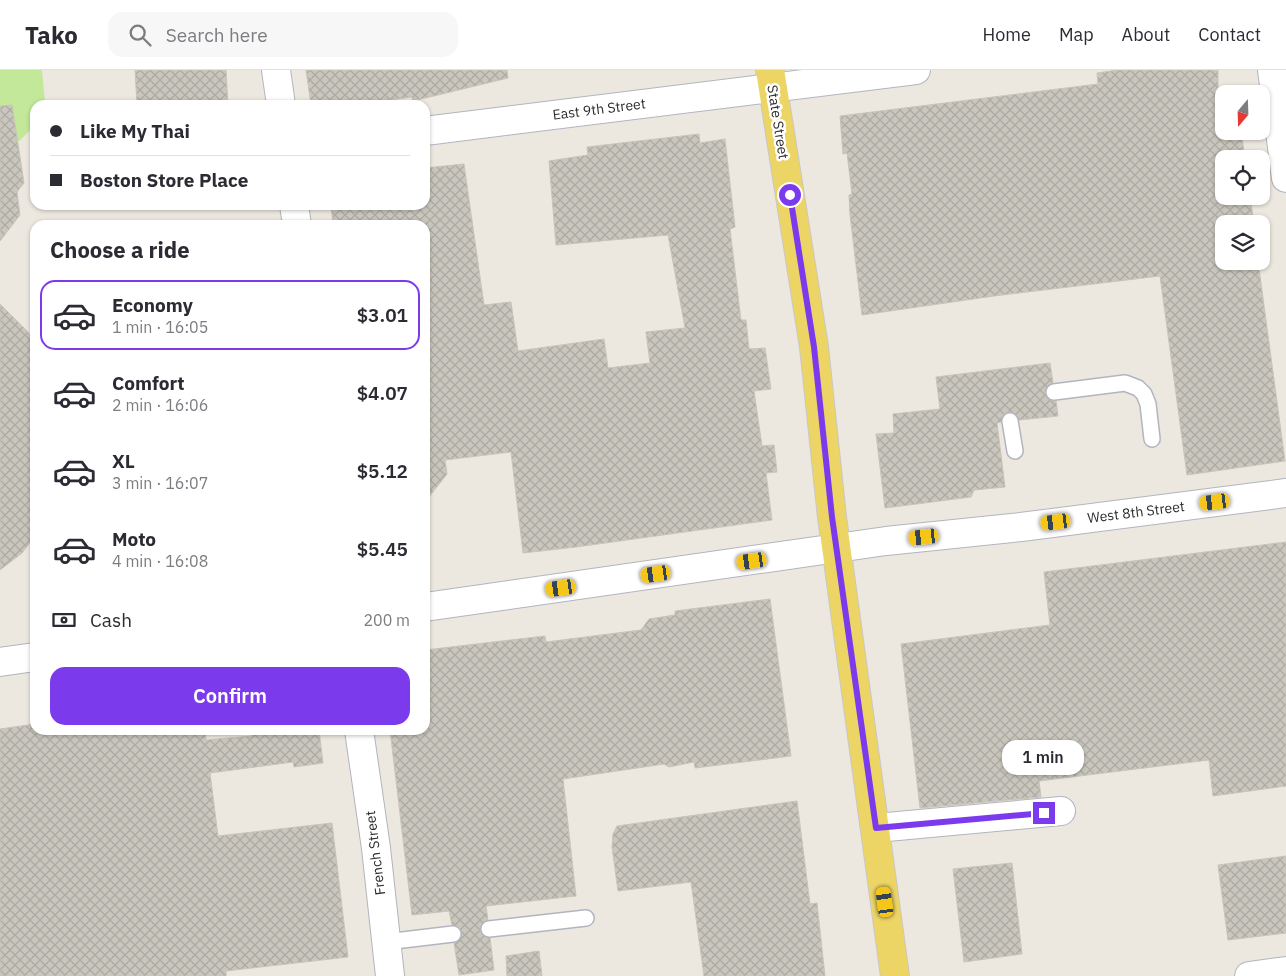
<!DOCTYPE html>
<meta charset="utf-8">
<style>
body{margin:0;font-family:"IBM Plex Sans",sans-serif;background:#f7f7f7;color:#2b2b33;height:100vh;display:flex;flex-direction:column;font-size:19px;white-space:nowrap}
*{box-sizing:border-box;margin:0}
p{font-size:16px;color:#7c7c81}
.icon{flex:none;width:28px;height:28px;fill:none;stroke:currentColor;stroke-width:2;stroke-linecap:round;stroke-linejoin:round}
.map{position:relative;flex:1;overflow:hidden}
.sheet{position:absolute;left:30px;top:150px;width:400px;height:515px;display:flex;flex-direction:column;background:#fff;border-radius:15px;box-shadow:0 1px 4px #0004}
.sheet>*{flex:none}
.guide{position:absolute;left:30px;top:30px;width:400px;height:110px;border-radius:15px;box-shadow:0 1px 4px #0004;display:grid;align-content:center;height:110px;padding:0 20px;background:#fff}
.needle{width:32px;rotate:199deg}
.fabs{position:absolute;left:1215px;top:15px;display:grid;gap:10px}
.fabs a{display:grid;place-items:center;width:55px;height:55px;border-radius:10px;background:#fff;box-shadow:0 1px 4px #0004;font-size:25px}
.end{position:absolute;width:22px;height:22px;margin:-11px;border:6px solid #7c3aed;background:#fff;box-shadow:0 0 0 2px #fff}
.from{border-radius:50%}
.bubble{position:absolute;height:35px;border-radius:15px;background:#fff;box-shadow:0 1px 4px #0004;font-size:16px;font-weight:600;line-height:35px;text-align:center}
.car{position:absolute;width:15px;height:30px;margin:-15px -8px;border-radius:6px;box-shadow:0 0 4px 1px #0007;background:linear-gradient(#f5c518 24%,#345 0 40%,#f5c518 0 76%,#345 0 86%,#f5c518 0)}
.guide b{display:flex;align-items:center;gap:18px;height:48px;font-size:19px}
.guide b+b{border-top:1px solid #e1e1e2}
.guide i{width:12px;height:12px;background:#2b2b33}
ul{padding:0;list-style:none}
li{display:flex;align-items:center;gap:15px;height:70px;margin:0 10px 8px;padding:0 10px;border:2px solid transparent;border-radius:15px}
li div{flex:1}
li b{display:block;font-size:19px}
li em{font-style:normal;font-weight:600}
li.selected{border-color:#7c3aed}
li>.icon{width:45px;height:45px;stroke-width:1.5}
h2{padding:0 20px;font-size:22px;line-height:60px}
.pay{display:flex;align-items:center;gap:12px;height:55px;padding:0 20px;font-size:19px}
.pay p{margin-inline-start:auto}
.primary-button{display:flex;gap:10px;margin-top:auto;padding:10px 20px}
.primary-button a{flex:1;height:58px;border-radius:15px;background:#7c3aed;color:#fff;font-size:20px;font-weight:600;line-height:58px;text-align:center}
header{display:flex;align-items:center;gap:30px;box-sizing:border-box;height:70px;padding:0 25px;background:#fff;border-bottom:1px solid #e1e1e2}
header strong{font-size:24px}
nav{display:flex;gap:28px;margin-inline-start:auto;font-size:18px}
.search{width:350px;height:45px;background:#f7f7f7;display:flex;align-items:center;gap:12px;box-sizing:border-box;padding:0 18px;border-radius:15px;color:#7c7c81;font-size:19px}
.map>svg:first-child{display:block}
.pitch{fill:#c3e89a}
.building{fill:url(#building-cross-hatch);stroke:#c9c4b9}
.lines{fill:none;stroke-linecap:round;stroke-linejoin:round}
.service-casing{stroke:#b2b5bf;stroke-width:18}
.minor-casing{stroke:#b2b5bf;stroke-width:30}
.tertiary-casing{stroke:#b2b5bf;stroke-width:30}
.secondary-casing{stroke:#b2b5bf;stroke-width:30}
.primary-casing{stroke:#c8c8c8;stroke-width:30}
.service{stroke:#fff;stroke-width:15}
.minor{stroke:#fff;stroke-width:28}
.tertiary{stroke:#fff;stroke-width:28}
.secondary{stroke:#fff;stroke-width:28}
.primary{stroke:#ecd465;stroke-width:28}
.route{stroke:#7c3aed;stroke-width:6}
.labels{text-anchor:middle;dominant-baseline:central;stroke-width:5;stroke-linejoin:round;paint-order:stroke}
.street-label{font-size:14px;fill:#2c2c2c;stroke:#fff}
</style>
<header>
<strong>Tako</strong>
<div class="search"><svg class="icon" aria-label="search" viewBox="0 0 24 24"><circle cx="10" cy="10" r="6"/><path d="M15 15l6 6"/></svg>Search here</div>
<nav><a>Home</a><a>Map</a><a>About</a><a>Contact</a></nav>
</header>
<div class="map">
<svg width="1286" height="906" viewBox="0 0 1286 906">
<defs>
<pattern id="building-cross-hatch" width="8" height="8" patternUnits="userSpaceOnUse" patternTransform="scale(1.25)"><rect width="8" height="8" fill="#c9c6bd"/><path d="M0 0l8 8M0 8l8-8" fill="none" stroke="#adaaa3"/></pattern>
</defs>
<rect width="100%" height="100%" fill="#ede8df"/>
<path class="pitch" d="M 0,0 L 42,0 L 45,32 L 43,35 L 35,35 C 35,55 33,59 18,72 L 16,62 L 0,64 Z"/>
<g class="building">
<path d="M 135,0 L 226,0 L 228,35 L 137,35 Z"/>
<path d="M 306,0 L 507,0 L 508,8 L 413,31 L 412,27 L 353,35 L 311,35 Z"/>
<path d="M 1118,0 L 1218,0 L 1218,20 L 1234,17 L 1235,24 L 1224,24 L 1224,61 L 1241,61 L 1245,89 L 1224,89 L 1224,126 L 1250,126 L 1254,154 L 1224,154 L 1224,191 L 1258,191 L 1285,391 L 1187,405 L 1160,206 L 994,226 L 862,245 L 850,145 L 849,125 L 852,124 L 847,83 L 843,84 L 840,46 L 1098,14 L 1097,3 Z"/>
<path d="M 12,35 L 24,113 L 17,122 L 20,145 L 0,171 L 0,36 Z"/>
<path d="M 699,64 L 700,73 L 725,69 L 735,157 L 730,159 L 741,250 L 746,250 L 749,279 L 765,278 L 771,319 L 754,321 L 762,376 L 774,375 L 777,402 L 766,403 L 772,450 L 576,477 L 523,483 L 511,382 L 445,390 L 447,404 L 425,432 L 425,155 L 333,155 L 331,135 L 425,135 L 425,98 L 464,94 L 484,235 L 511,232 L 518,281 L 604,269 L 608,298 L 650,293 L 646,262 L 685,258 L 668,165 L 556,175 L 549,91 L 588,85 L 587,77 Z"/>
<path d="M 0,234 L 27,261 L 35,272 L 35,466 L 22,483 L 0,500 Z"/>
<path d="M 1050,293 L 1053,313 L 1046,318 L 1045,324 L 1050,330 L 1056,331 L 1058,346 L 1019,350 L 1017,345 L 1009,342 L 1004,344 L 1001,352 L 997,353 L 1005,417 L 974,420 L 971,427 L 885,438 L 876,364 L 894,363 L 893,344 L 940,339 L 936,307 Z"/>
<path d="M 1286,472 L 1286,716 L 1213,726 L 1209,690 L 1039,711 L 1041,727 L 920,738 L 901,574 L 1050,555 L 1044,502 Z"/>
<path d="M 770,529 L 791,686 L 695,698 L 694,692 L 669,697 L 664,694 L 563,709 L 576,826 L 486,836 L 488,850 L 481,855 L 480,861 L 485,867 L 490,868 L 494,900 L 459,905 L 454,873 L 461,868 L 462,862 L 457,856 L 452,855 L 449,841 L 412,845 L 390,660 L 425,660 L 425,580 L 545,566 L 546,572 L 641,560 L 649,549 L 675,545 L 675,541 Z"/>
<path d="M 35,654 L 35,660 L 205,660 L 206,670 L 252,666 L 257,660 L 319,660 L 323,693 L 294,697 L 293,692 L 210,703 L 218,766 L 332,753 L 348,887 L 226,901 L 226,906 L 0,906 L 0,659 Z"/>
<path d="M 797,731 L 810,834 L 817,833 L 825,906 L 704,906 L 691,812 L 618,821 L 612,777 L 613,764 L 617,756 Z"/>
<path d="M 1286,786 L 1286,863 L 1228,870 L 1218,795 Z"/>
<path d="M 1012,793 L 1022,884 L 964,892 L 953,799 Z"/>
<path d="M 539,881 L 542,906 L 507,906 L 506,886 Z"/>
</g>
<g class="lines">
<defs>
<g id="service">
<path d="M 1054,322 L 1125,313 L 1138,318 L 1144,324 L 1148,334 L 1152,369"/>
<path d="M 1010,351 L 1015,381"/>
<path d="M 489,859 L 586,848"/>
<path d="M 386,872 L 453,864"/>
</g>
<g id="minor">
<path d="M 425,61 L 916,0"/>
<path d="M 876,758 L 1061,741"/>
<path d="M 1249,906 L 1286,901"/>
</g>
<g id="tertiary">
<path d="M 425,537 L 886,471 L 1021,457 L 1286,423"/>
<path d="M 0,592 L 35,587"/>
</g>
<g id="secondary">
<path d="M 276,0 L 281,35"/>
<path d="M 1272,0 L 1286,108"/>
<path d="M 294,135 L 297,155"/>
<path d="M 359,660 L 376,778 L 390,906"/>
</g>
<path id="primary" d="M 770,0 L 814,277 L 832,447 L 895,906"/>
</defs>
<use href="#service" class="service-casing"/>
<use href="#minor" class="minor-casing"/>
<use href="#tertiary" class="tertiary-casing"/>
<use href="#secondary" class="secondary-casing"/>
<use href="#primary" class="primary-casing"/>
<use href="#service" class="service"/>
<use href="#minor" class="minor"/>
<use href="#tertiary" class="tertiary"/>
<use href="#secondary" class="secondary"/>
<use href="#primary" class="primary"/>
</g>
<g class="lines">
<path class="route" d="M 790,125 L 814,277 L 832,447 L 876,758 L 1044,743"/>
</g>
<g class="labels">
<g class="street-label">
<text transform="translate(599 39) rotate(-7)">East 9th Street</text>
<text transform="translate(778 52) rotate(81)">State Street</text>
<text transform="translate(1136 442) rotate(-7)">West 8th Street</text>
<text transform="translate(375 783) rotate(-97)">French Street</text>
</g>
</g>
</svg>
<div class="fabs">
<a><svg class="needle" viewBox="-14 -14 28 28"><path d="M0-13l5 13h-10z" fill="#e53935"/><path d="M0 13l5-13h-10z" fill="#7c7c81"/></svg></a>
<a><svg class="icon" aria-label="locate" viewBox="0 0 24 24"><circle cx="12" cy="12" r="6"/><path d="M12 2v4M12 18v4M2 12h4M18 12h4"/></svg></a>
<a><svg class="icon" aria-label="layers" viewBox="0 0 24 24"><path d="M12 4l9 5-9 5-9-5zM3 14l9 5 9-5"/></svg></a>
</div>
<i class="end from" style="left:790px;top:125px"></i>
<i class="end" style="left:1044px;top:743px"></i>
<div class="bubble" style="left:1002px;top:670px;width:82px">1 min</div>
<i class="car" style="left:1215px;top:432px;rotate:263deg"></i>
<i class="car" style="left:1056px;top:452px;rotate:263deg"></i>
<i class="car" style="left:924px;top:467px;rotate:264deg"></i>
<i class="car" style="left:752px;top:491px;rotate:262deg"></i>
<i class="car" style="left:656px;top:504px;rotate:262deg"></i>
<i class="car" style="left:561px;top:518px;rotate:262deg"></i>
<i class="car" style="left:885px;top:832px;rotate:352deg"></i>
<div class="guide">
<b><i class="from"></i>Like My Thai</b>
<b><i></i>Boston Store Place</b>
</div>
<section class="sheet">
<h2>Choose a ride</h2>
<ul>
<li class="selected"><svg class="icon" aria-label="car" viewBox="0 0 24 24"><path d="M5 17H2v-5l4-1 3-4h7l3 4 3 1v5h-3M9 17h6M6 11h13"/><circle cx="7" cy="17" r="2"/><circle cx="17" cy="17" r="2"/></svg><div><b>Economy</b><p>1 min · 16:05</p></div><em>$3.01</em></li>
<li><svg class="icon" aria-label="car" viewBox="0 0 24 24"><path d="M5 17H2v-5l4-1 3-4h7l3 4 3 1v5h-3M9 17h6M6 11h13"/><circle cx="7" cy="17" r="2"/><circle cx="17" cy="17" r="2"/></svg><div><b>Comfort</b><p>2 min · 16:06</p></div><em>$4.07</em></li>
<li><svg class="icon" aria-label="car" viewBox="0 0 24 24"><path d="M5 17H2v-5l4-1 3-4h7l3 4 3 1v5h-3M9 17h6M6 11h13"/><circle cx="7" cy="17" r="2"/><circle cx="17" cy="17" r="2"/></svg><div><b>XL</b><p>3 min · 16:07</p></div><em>$5.12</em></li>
<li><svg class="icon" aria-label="car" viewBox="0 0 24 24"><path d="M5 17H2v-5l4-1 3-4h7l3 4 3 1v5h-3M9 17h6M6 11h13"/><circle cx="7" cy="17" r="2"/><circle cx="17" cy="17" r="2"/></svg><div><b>Moto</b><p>4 min · 16:08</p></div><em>$5.45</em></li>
</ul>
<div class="pay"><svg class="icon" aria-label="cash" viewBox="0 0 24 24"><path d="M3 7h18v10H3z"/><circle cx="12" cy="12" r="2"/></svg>Cash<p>200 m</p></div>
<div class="primary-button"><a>Confirm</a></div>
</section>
</div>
